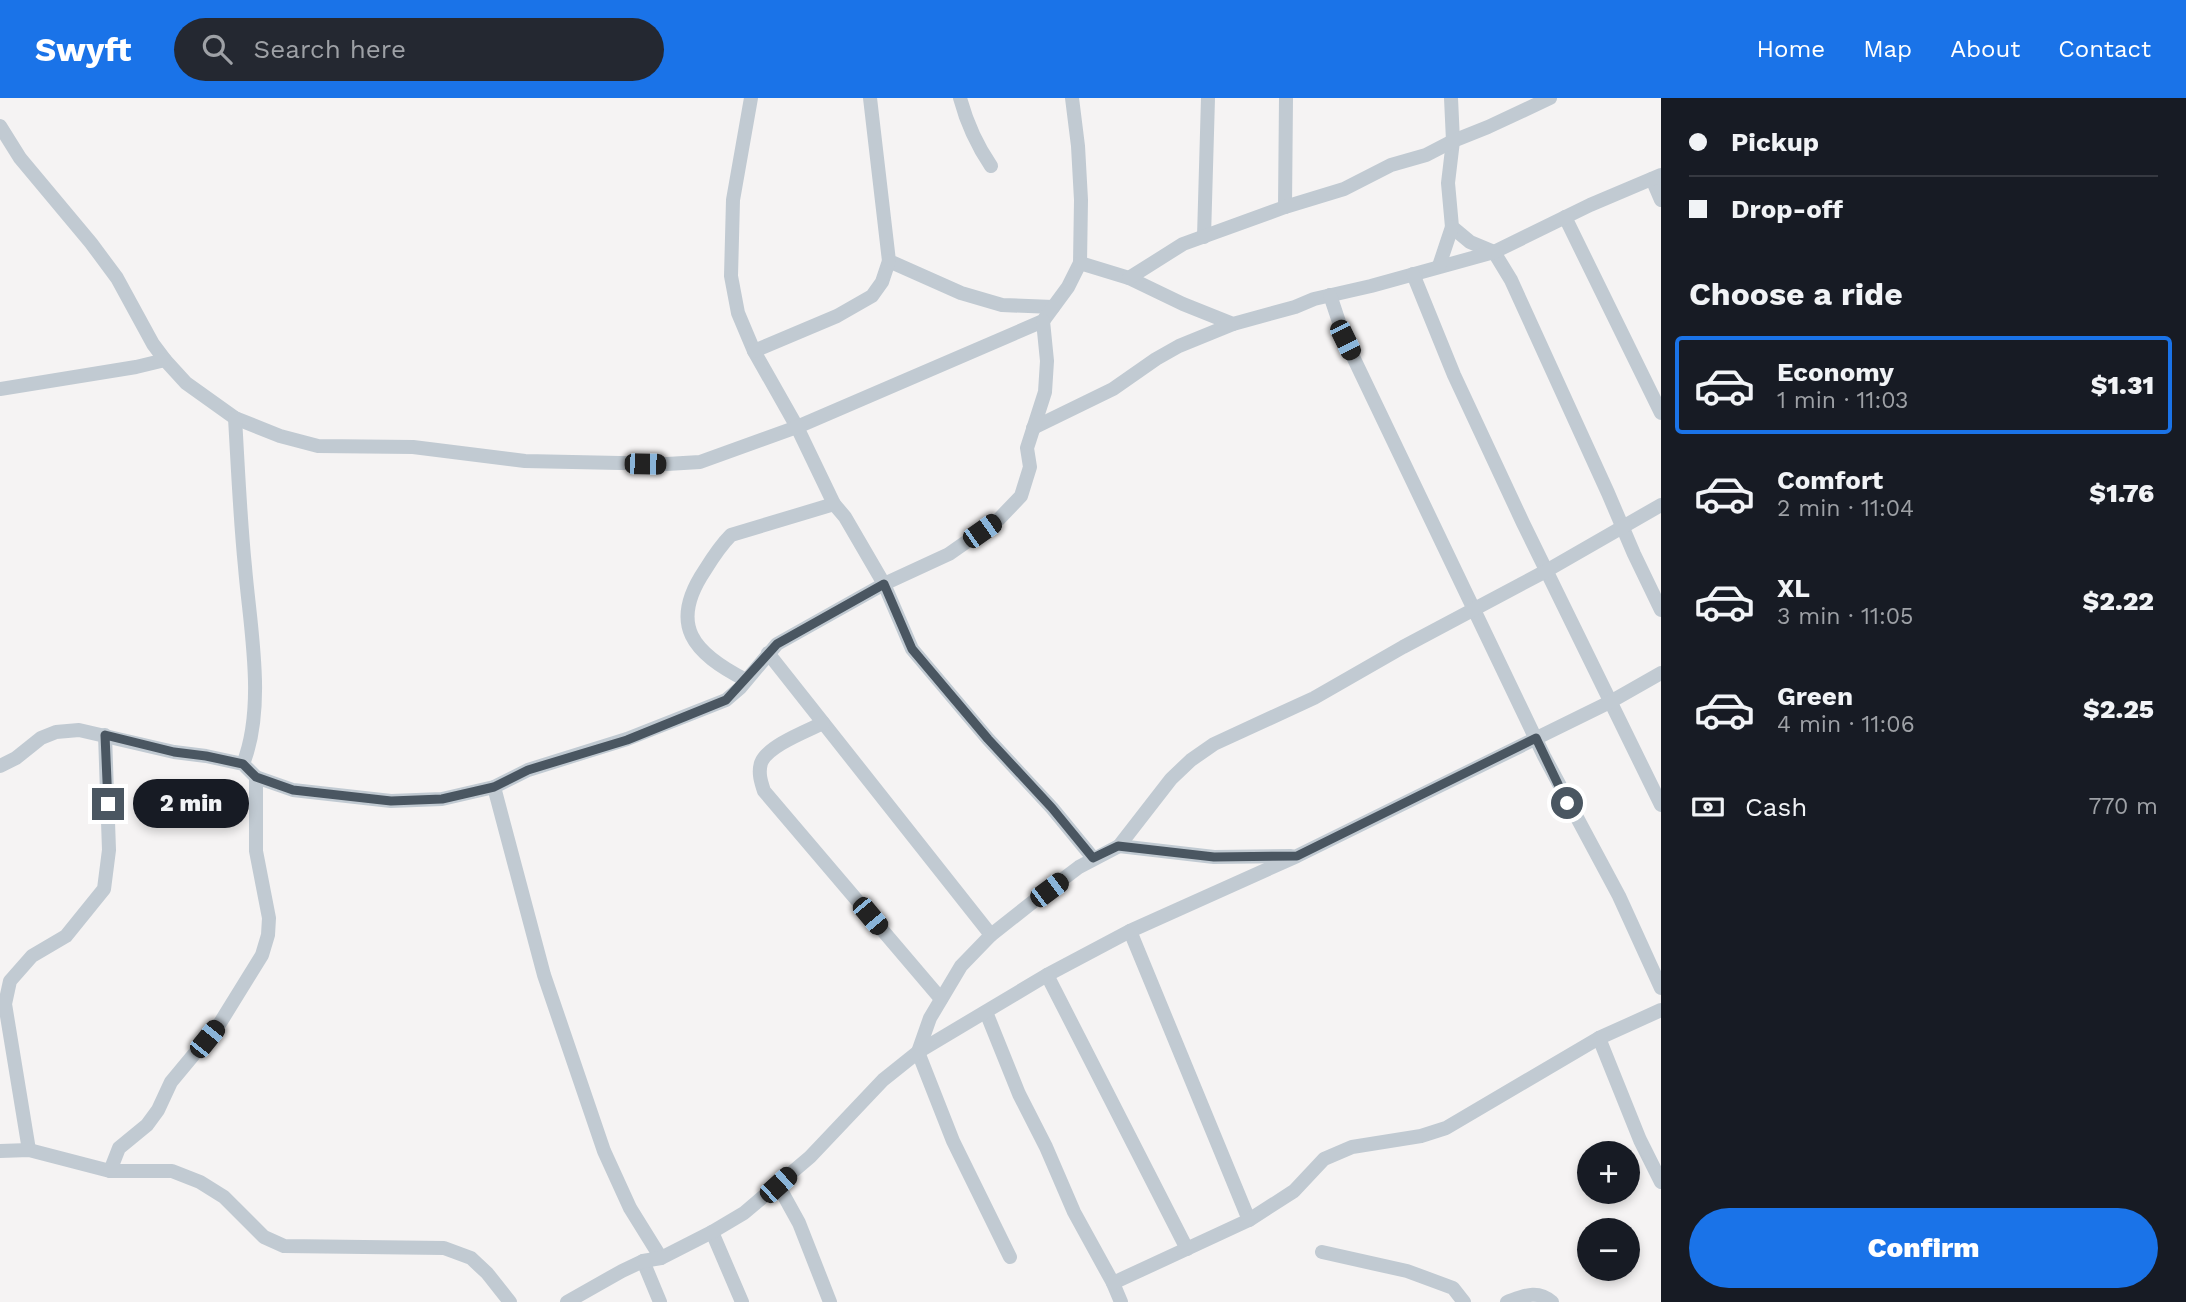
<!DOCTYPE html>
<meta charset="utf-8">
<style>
body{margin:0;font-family:"Work Sans",sans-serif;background:#242831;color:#f1f3f6;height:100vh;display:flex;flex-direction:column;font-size:26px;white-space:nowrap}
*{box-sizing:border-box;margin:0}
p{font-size:23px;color:#9ea1a6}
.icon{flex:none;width:38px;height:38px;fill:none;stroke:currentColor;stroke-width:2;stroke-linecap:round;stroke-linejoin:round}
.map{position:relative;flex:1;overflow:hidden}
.sheet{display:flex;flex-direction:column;background:#171b24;width:525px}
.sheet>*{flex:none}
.top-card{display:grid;align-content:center;height:154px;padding:0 28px;background:#171b24}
.tools{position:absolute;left:1577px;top:1043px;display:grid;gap:14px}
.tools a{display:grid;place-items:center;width:63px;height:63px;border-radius:50%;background:#171b24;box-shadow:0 4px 10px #0003;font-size:35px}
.end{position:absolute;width:32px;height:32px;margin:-16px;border:9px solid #4a5661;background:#fff;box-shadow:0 0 0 4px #fff}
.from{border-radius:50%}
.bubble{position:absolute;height:49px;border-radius:24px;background:#171b24;box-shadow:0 4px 10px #0003;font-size:23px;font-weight:800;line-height:49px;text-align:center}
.car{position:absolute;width:21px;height:42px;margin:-21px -10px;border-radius:9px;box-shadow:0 0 5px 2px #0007;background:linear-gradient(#222 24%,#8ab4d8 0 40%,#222 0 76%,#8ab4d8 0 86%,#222 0)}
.top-card b{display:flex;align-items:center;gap:24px;height:66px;font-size:26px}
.top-card b+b{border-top:2px solid #363941}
.top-card i{width:18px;height:18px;background:#f1f3f6}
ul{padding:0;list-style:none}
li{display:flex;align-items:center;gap:21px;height:98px;margin:0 14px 10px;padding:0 14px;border:4px solid transparent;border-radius:7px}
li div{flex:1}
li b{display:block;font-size:26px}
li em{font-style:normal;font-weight:800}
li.current{border-color:#1a73e8}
li>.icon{width:63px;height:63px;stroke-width:1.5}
h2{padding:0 28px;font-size:32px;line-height:84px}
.pay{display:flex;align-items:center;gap:18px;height:77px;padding:0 28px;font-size:26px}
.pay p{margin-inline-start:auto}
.cta{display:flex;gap:14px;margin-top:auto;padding:14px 28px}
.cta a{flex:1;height:80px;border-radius:42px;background:#1a73e8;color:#fff;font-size:28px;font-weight:800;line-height:80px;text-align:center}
header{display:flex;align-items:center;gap:42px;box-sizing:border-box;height:98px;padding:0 35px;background:#1a73e8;color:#fff}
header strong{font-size:33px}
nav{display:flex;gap:38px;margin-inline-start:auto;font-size:24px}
.search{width:490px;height:63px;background:#242831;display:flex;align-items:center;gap:18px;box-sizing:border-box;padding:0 24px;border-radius:38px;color:#9ea1a6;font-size:26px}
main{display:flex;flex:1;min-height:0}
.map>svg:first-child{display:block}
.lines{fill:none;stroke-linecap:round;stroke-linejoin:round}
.minor{stroke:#c1cad2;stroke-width:14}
.route{stroke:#4a5661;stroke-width:9}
</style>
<header>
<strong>Swyft</strong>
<div class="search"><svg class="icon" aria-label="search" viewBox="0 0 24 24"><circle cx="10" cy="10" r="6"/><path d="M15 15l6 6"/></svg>Search here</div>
<nav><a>Home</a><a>Map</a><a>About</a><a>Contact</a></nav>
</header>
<main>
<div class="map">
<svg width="1661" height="1204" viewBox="0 0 1661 1204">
<rect width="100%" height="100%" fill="#f5f3f3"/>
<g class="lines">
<g class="minor">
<path d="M 751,0 L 733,102 L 731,178 L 738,215 L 754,253 L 797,329 L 834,406 L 845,419 L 884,486 L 912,551 L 988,641 L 1052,710 L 1093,760"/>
<path d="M 870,0 L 889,163 L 961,195 L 1002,207 L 1053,209"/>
<path d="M 960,0 C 967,26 976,46 991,68"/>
<path d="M 1451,0 L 1453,43 L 1448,85 L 1452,129 L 1470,144 L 1494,154 L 1511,182 L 1608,395 L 1634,456 L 1661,512"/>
<path d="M 0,28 L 20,60 L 91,145 L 117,180 L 153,246 L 165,262 L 186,285 L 235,320 L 280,338 L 318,348 L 413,349 L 525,363 L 667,366 L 700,364 L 797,329 L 1043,223 L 1068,189 L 1080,165 L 1081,102 L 1078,48 L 1072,0"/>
<path d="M 1652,81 L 1661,102"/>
<path d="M 1285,109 L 1286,0"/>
<path d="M 1565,119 L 1661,315"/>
<path d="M 1204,139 L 1208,0"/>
<path d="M 1080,165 L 1129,180 L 1183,206 L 1233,226 L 1295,209 L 1314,201 L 1371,188 L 1494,154 L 1590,107 L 1661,77"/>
<path d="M 1439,168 L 1452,129"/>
<path d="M 1413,176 L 1454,277 L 1523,425 L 1661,707"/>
<path d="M 1129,180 L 1183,146 L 1285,109 L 1344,91 L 1391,67 L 1426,57 L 1453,43 L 1488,29 L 1550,0"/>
<path d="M 1330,197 L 1345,242 L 1544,658 L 1619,798 L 1661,890"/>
<path d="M 754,253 L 837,218 L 872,198 L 882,184 L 889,163"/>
<path d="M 0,291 L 136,269 L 165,262"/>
<path d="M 235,320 C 238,370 240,420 245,469 C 250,530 266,608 243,666"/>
<path d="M 1033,330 L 1113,291 L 1156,261 L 1179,248 L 1233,226"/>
<path d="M 768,555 L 991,837"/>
<path d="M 746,582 C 693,555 668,527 705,472 C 713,459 721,447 731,437 L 834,406"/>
<path d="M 823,625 C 807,633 767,648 761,665 C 758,675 761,684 764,693 L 941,901"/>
<path d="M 0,668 L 16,660 L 41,640 L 56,634 L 79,632 L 174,654 L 206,658 L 243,666 L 256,679 L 293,692 L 391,703 L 442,701 L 494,689 L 528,672 L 627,641 L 726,602 L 740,590 L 777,546 L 884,486 L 949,456 L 999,421 L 1021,398 L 1030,369 L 1027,350 L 1045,294 L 1047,263 L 1043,223"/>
<path d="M 494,689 L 544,877 L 604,1053 L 630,1110 L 661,1160"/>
<path d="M 1119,748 L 1214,759 L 1291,758"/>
<path d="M 1130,833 L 1249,1122"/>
<path d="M 1047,877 L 1187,1151"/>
<path d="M 986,914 L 1019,996 L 1046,1049 L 1074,1114 L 1113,1185 L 1121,1204"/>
<path d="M 1599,940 L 1640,1042 L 1661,1084"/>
<path d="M 29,1052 L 5,906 L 10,883 L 32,858 L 66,838 L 104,791 L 109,752 L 105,637"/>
<path d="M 0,1053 L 29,1052 L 110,1073 L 172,1073 L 200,1084 L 224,1099 L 264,1139 L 284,1148 L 444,1150 L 471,1160 L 487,1175 L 510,1204"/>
<path d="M 110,1073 L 119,1050 L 147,1027 L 158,1012 L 171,984 L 220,925 L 262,857 L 268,837 L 269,820 L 256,753 L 256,679"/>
<path d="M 778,1087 L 799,1125 L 830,1204"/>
<path d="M 712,1134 L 742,1204"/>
<path d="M 1322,1154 L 1407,1173 L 1453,1190 L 1464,1204"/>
<path d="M 1010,1159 L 953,1043 L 918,954 L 930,920 L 961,868 L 991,837 L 1034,803 L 1079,769 L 1119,748 L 1171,681 L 1191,662 L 1214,646 L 1314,600 L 1403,549 L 1546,473 L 1661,407"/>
<path d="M 643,1163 L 660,1204"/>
<path d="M 1113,1185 L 1249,1122 L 1294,1093 L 1324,1061 L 1352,1049 L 1421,1038 L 1446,1030 L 1599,940 L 1661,912"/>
<path d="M 567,1204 L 622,1173 L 643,1163 L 661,1160 L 712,1134 L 744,1115 L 810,1059 L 883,982 L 918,954 L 1047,877 L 1130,833 L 1297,758 L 1610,604 L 1661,575"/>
<path d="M 1507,1204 C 1524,1198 1537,1191 1552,1204"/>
</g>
</g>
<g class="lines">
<path class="route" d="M 108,706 L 105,637 L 174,654 L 206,658 L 243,666 L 256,679 L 293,692 L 391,703 L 442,701 L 494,689 L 528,672 L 627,642 L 726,602 L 777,546 L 884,486 L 912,551 L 988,641 L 1052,710 L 1093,760 L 1118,748 L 1214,759 L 1297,758 L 1536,640 L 1567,705"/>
</g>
</svg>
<div class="tools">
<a>+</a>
<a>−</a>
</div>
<i class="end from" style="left:1567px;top:705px"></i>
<i class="end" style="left:108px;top:706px"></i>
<div class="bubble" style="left:133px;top:681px;width:116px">2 min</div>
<i class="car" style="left:1345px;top:242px;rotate:154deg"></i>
<i class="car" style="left:645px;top:366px;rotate:91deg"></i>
<i class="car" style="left:982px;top:433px;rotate:55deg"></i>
<i class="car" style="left:1049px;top:792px;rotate:53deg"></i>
<i class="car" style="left:870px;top:818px;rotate:140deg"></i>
<i class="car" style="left:207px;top:941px;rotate:39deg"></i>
<i class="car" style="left:778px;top:1087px;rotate:48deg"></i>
</div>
<section class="sheet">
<div class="top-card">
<b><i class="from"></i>Pickup</b>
<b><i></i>Drop-off</b>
</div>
<h2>Choose a ride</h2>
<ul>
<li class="current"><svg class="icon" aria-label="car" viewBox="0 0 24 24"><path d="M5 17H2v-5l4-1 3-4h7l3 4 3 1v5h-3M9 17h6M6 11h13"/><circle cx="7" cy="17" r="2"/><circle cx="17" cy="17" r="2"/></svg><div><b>Economy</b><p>1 min · 11:03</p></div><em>$1.31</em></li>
<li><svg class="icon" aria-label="car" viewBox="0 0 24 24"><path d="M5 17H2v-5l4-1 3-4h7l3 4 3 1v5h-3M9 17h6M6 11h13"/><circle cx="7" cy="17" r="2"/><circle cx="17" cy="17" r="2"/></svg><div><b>Comfort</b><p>2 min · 11:04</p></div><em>$1.76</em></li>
<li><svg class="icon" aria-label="car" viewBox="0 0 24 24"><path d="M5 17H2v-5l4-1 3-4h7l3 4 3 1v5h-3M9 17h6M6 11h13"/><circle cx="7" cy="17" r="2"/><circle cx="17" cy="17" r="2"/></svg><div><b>XL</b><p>3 min · 11:05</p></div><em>$2.22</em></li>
<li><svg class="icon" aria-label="car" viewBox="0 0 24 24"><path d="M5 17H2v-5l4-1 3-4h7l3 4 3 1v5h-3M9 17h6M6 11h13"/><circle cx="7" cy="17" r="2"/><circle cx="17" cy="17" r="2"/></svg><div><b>Green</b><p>4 min · 11:06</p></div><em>$2.25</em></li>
</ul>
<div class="pay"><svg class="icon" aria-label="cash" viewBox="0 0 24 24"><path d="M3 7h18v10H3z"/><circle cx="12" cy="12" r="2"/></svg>Cash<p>770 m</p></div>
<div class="cta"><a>Confirm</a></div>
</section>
</main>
